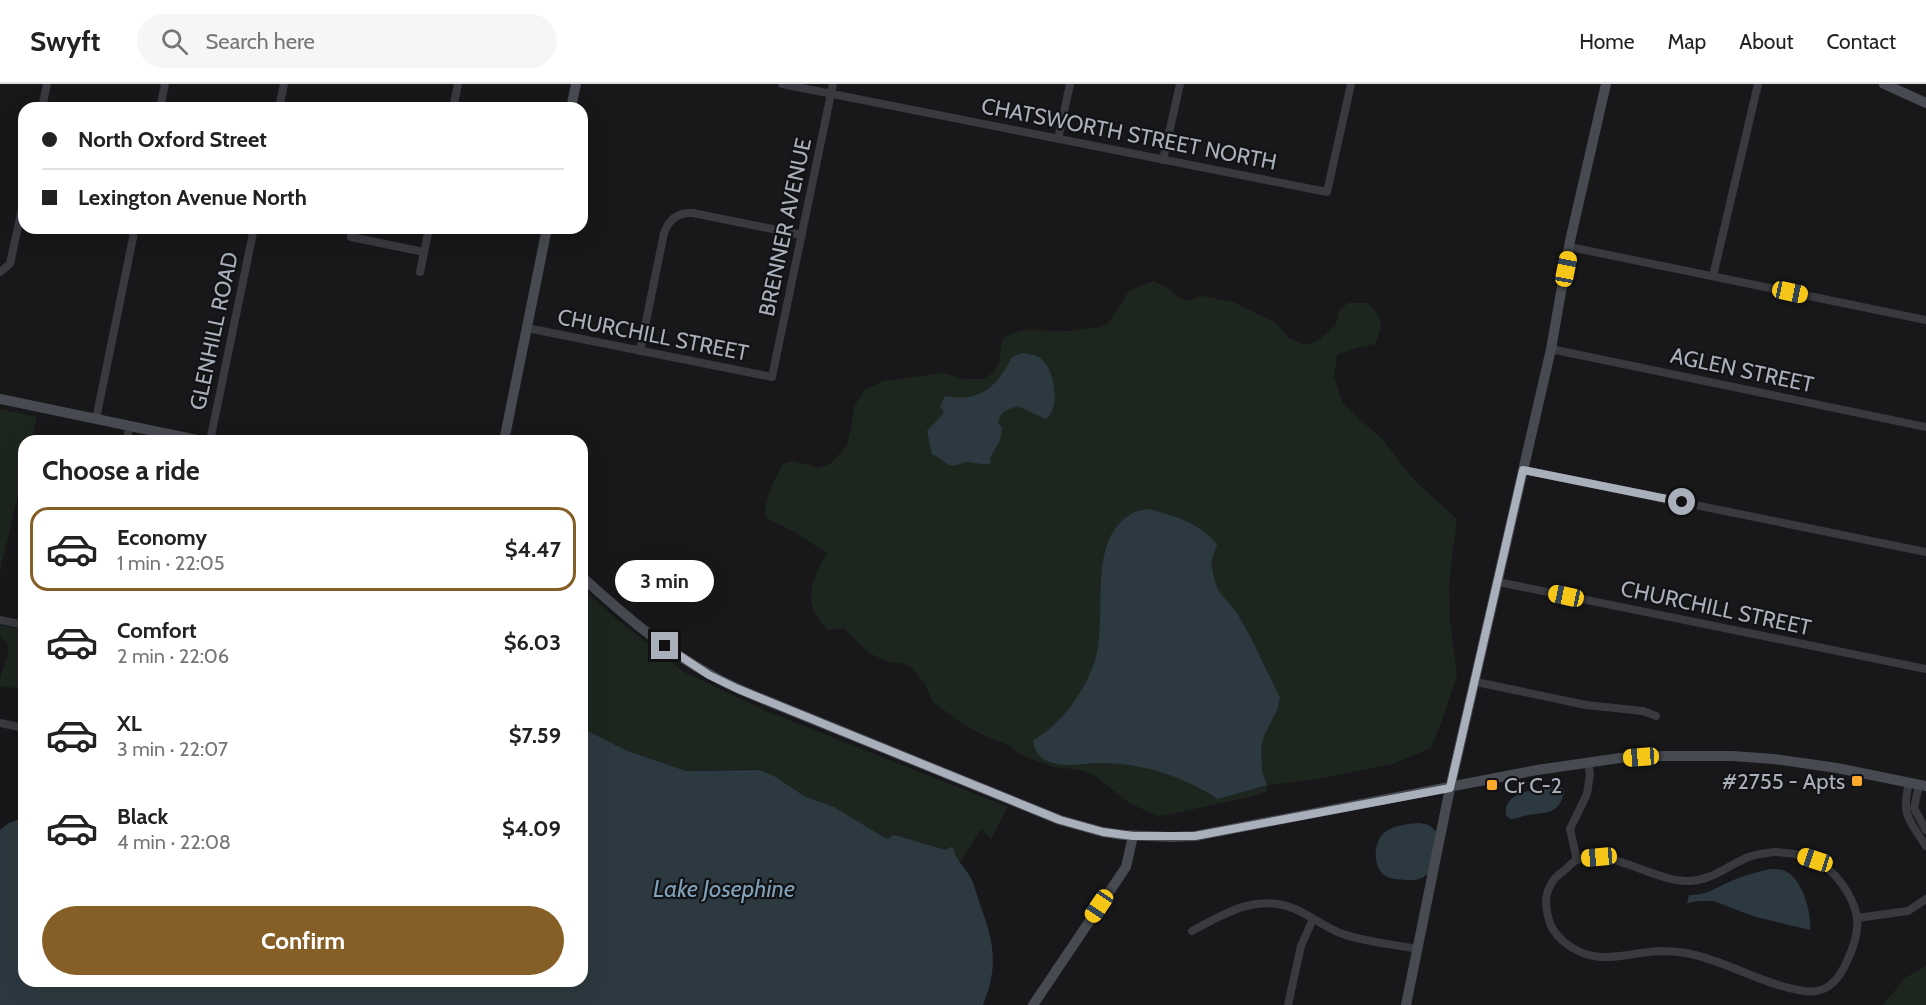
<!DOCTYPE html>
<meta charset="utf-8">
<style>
body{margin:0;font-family:Cabin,sans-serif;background:#f6f6f6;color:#222;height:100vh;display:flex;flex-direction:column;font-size:22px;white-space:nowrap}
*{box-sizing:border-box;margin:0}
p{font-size:20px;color:#767676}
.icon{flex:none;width:33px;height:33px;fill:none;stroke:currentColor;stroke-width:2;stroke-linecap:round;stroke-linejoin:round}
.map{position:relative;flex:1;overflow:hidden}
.panel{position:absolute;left:18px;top:351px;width:570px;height:552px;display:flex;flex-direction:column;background:#fff;border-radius:18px;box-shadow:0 6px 24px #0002}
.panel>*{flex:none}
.banner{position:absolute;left:18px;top:18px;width:570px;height:132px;border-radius:18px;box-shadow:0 6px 24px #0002;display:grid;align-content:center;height:132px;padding:0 24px;background:#fff}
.end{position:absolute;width:27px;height:27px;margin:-14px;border:8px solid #a9b0bb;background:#111;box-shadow:0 0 0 3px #111}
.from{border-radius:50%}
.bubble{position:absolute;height:42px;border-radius:21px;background:#fff;box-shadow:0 6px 24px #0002;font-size:20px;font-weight:700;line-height:42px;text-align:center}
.car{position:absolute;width:18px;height:36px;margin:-18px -9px;border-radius:8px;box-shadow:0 0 4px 2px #0007;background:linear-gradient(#f5c518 24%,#345 0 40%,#f5c518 0 76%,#345 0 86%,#f5c518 0)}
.banner b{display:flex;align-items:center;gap:21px;height:57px;font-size:22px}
.banner b+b{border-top:2px solid #e0e0e0}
.banner i{width:15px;height:15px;background:#222}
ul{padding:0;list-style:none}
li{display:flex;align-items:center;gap:18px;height:84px;margin:0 12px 9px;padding:0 12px;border:3px solid transparent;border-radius:18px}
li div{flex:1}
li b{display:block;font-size:22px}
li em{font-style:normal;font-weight:700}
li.active{border-color:#855f26}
li>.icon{width:54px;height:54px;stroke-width:1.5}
h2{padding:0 24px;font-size:27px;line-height:72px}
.action{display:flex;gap:12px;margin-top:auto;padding:12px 24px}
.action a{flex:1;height:69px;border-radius:36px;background:#855f26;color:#fff;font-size:24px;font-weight:700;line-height:69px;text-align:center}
header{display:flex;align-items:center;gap:36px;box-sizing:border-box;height:84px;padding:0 30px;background:#fff;border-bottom:2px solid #e0e0e0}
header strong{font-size:28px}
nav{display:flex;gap:33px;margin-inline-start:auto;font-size:21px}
.search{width:420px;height:54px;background:#f6f6f6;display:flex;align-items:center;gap:15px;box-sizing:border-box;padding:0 21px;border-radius:33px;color:#767676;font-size:22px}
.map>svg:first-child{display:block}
.green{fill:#1d261e}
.water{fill:#2d3940}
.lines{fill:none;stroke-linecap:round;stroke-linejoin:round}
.street{stroke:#393a40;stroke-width:8}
.secondary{stroke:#474a50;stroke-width:10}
.route{stroke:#a9b0bb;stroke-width:8}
.poi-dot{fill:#ffa92c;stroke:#131316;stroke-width:2}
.labels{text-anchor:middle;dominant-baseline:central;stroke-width:4.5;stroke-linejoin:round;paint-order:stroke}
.street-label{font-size:22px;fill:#a9b0bb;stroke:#131316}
.poi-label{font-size:22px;fill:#a9b0bb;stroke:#131316;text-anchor:end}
.water-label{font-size:24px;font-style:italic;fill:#7ea1b9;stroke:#131316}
</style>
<header>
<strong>Swyft</strong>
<div class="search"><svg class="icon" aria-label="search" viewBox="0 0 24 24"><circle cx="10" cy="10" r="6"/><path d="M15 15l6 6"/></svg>Search here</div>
<nav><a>Home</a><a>Map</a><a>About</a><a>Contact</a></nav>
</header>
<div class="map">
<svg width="1926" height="921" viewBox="0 0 1926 921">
<rect width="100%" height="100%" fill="#18181b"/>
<g class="green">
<path d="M 1153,197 L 1171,206 L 1179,214 L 1188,217 L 1202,212 L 1233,218 L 1276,239 L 1288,253 L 1302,260 L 1310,260 L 1320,255 L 1336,241 L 1339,227 L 1348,219 L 1367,219 C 1383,233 1384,241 1375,260 L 1353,265 L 1337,271 L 1334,292 L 1343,320 L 1384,357 L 1414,396 L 1457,435 L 1449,499 L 1450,538 L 1457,590 L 1442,637 L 1431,664 L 1393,680 L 1312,696 L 1267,701 L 1267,707 L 1257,711 L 1181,728 L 1159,732 L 1151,729 L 1129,719 L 1097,693 L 1082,686 L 1053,683 L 1021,671 L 1009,661 L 989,654 L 964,641 L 932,617 L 926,601 L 911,583 L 901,579 L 889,578 L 869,569 L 843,544 L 828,546 C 801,520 810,499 827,469 L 791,446 L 765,434 C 765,413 773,398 783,380 L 793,377 L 818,384 L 830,380 L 847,362 L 855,321 L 865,306 L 884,297 L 943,289 L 964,295 L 984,295 L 994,288 L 999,278 L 1002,256 L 1008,251 L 1021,246 L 1070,247 L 1101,243 L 1109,238 L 1129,207 Z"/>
<path d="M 0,325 L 37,333 L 31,357 L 24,357 L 24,386 L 0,487 Z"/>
<path d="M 582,504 L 613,532 L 684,588 L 766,627 L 1008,723 L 991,755 L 981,745 L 960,778 L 953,769 L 947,766 L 921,758 L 887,755 L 834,723 L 804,712 L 776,693 L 753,685 L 686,687 L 625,666 L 587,647 L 582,644 Z"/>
<path d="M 0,541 L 24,546 L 24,605 L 0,602 C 0,585 10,575 8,560 L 0,553 Z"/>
<path d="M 1926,882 L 1926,921 L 1883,921 L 1905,894 Z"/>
</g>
<g class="water">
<path d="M 1022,269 C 1027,270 1035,271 1040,274 C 1055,284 1061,324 1046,335 L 1018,322 C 1007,326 1001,326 998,339 L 1002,344 L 1000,356 L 990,374 L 991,379 C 983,382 975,378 966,378 C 960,379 955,384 948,380 C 942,377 939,373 932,370 L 927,347 L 944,329 L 940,322 L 945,312 C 980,319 997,303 1012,273 Z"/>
<path d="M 1149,425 C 1172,431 1203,440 1217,461 L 1211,478 L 1214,494 L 1218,506 L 1237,529 L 1251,554 L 1280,614 L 1277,626 L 1264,652 L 1261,664 L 1262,687 L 1267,701 L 1218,715 C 1183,692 1140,678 1098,679 C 1084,679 1071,683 1057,680 C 1042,677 1035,670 1033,656 C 1061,642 1088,603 1096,573 C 1108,530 1086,457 1131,430 C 1136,427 1143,426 1149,425 Z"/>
<path d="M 582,644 L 625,666 L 686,687 L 759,686 L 776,693 L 804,712 L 834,723 L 887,755 L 894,751 L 947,766 L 950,763 L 953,764 C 954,773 967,786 972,796 C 975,803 977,811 979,818 C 994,857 999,881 983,921 L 0,921 L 0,746 L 9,739 L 24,733 L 24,897 L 582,897 Z"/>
<path d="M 1555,702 L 1561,703 L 1564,707 C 1560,731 1546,728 1528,731 C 1522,732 1516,735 1510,735 L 1506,731 C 1502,707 1538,705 1555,702 Z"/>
<path d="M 1419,739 L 1429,741 L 1438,749 C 1436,762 1436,779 1428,789 C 1423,796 1415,796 1407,796 C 1400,795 1390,796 1384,791 C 1373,782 1373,759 1384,749 C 1393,741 1408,740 1419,739 Z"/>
<path d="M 1770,785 C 1775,785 1781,785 1785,787 C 1802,794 1812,829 1810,846 L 1756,833 L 1713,817 L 1699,817 L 1687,819 L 1689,811 C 1704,812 1716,804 1729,798 C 1742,792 1756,788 1770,785 Z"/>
</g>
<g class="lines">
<g class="street">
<path d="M 782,0 L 1327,108 L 1351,0"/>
<path d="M 42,24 L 47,0"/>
<path d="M 160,24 L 165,0"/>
<path d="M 279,24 L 284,0"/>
<path d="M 453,24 L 458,0"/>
<path d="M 1058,55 L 1070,0"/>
<path d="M 1163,76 L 1180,0"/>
<path d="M 351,153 L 424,168"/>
<path d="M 1570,163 L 1926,236"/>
<path d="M 0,188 L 10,180 L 24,115"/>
<path d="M 420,188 L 429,144"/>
<path d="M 1713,192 L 1758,0"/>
<path d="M 527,244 L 772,293 L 833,0"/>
<path d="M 1551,265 L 1926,343"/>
<path d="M 640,267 L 664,149 C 669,135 679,128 693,129 L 802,151"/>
<path d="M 96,335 L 135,144"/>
<path d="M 126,357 L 130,342"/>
<path d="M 210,357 L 254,144"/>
<path d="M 1523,386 L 1926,468"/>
<path d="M 1498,498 L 1926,585"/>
<path d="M 0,536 L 24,541"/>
<path d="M 1476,598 L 1586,621 L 1643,627 L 1656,632"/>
<path d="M 0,639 L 24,644"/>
<path d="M 1909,699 C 1901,731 1909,736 1926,762"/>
<path d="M 1919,701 L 1914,724 L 1926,746"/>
<path d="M 1775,768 C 1789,769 1803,770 1815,776 C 1835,786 1853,811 1857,833 C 1859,847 1853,865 1847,877 C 1841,891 1832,905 1816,907 C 1808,909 1798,906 1789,904 C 1756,896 1728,879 1695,871 C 1684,868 1671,867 1659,867 C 1623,869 1596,884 1564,858 C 1557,852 1551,844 1549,836 C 1545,821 1544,810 1553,797 C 1556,792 1561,789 1566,785 C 1569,782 1573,778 1576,776 C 1607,761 1655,799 1690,797 C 1712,796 1726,783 1744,775 C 1754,770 1765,769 1775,768 Z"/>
<path d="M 1577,776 L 1570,745 L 1587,710 L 1590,690 L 1588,678"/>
<path d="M 1857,834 L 1908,827 L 1926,815"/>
<path d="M 1192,847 C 1225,829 1257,809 1295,825 C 1311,832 1325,843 1340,849 C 1364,858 1392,860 1417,865"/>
<path d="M 1288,921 L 1301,862 L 1313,835"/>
</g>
<g class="secondary">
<path d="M 1884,0 L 1926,19"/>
<path d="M 571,24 L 576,0"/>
<path d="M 0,315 L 202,357"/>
<path d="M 504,357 L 547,144"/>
<path d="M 582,493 C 622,529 663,565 711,591 C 730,602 750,610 770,618 L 1060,736 L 1103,748 L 1123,751 L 1171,753 L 1195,752 L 1537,686 L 1620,674 L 1662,672 L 1732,672 L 1774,675 L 1837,684 L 1926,702"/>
<path d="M 1033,921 L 1126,783 L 1133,752"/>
<path d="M 1406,921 L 1450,704 L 1551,265 L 1570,157 L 1606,0"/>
</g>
</g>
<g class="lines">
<path class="route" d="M 665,562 L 709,591 L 738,605 L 1060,736 L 1103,748 L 1133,752 L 1195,752 L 1450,704 L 1523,386 L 1682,418"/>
</g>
<g class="poi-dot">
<rect x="1851" y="691" width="12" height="12" rx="3"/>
<rect x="1486" y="695" width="12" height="12" rx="3"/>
</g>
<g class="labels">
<g class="street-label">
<text transform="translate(1129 50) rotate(11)">CHATSWORTH STREET NORTH</text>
<text transform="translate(785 143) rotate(-78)">BRENNER AVENUE</text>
<text transform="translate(214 247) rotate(-78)">GLENHILL ROAD</text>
<text transform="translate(653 251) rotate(11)">CHURCHILL STREET</text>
<text transform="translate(1742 286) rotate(12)">AGLEN STREET</text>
<text transform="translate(1716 524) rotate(12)">CHURCHILL STREET</text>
</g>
<g class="poi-label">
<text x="1845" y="697">#2755 - Apts</text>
<text x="1504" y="701" text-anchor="start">Cr C-2</text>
</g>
<g class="water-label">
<text x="724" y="804">Lake Josephine</text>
</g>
</g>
</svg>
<i class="end from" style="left:1682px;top:418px"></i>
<i class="end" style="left:665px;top:562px"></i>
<div class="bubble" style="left:615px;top:476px;width:99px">3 min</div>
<i class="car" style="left:1566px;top:185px;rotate:11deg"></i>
<i class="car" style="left:1790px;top:208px;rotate:102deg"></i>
<i class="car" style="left:1566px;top:512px;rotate:282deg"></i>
<i class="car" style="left:1641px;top:673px;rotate:266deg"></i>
<i class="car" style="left:1599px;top:773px;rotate:265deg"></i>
<i class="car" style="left:1815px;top:776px;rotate:288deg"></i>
<i class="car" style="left:1099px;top:822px;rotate:214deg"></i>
<div class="banner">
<b><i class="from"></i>North Oxford Street</b>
<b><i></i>Lexington Avenue North</b>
</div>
<section class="panel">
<h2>Choose a ride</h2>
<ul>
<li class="active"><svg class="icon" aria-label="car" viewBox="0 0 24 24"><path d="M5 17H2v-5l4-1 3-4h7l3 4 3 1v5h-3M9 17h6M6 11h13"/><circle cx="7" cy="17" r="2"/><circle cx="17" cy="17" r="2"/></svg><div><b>Economy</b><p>1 min · 22:05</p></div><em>$4.47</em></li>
<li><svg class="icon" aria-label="car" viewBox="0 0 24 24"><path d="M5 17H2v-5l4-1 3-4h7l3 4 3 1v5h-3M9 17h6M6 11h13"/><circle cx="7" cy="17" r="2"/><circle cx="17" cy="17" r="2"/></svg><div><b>Comfort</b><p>2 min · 22:06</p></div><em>$6.03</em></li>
<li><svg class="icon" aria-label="car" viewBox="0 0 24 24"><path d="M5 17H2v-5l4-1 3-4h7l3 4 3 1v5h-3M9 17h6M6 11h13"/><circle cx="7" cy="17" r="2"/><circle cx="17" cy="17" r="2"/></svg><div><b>XL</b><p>3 min · 22:07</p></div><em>$7.59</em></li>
<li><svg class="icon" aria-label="car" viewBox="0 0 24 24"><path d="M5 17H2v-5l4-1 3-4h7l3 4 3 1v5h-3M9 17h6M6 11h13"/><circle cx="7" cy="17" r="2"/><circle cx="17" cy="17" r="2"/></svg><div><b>Black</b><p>4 min · 22:08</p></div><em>$4.09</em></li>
</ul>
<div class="action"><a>Confirm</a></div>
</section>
</div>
